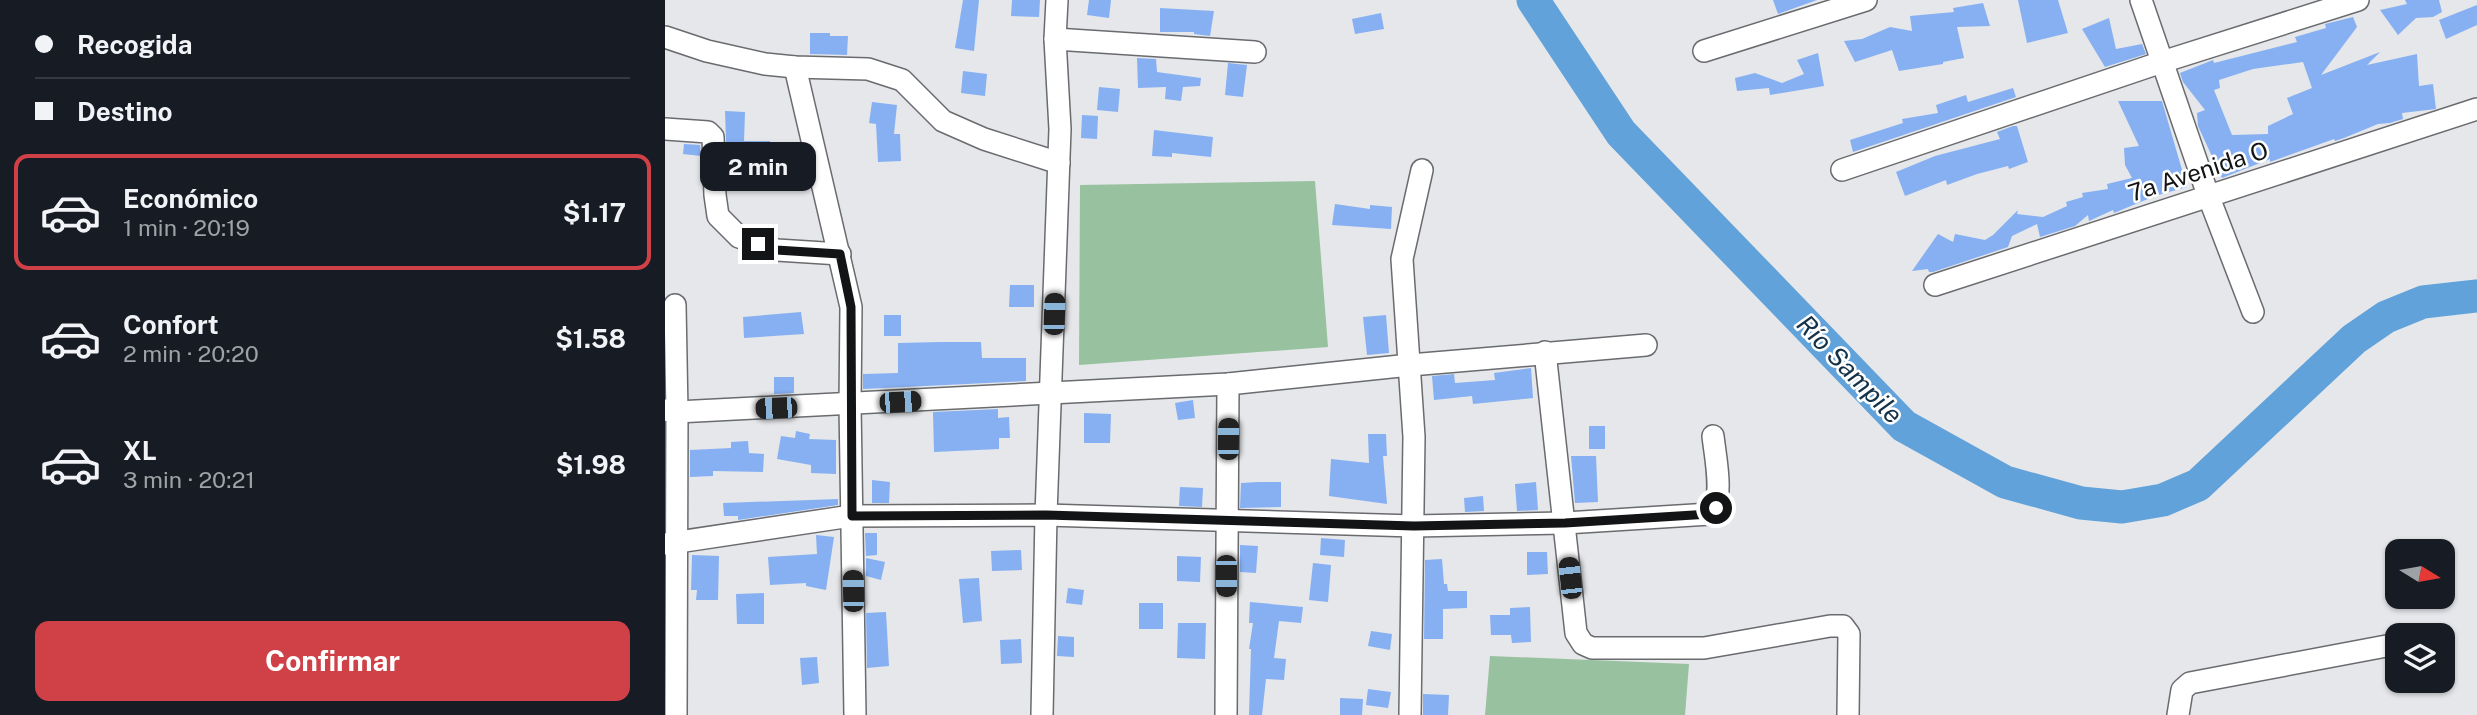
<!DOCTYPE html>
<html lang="es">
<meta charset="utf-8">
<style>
body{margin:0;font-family:"Public Sans",sans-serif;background:#242831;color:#f1f3f6;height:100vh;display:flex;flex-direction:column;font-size:26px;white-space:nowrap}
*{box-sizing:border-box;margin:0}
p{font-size:23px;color:#9ea1a6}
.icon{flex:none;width:38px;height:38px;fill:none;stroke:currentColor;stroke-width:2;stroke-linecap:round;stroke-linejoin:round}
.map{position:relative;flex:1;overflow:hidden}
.side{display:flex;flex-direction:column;background:#171b24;width:665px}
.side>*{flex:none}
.guide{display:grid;align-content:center;height:154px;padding:0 35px;background:#171b24}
.needle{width:46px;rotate:101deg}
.tools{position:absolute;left:1720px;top:539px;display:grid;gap:14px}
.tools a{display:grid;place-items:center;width:70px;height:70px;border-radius:14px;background:#171b24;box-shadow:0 2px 5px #0004;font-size:35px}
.end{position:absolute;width:32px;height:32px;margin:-16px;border:9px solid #131415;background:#fff;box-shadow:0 0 0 4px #fff}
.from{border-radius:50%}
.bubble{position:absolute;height:49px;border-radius:14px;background:#171b24;box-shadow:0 2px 5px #0004;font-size:23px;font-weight:700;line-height:49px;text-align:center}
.car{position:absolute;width:21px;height:42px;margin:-21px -10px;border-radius:9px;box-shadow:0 0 5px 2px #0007;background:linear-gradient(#222 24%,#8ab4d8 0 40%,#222 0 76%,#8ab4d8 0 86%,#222 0)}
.guide b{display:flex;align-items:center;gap:24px;height:66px;font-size:26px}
.guide b+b{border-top:2px solid #363941}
.guide i{width:18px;height:18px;background:#f1f3f6}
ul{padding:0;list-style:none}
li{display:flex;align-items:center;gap:21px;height:116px;margin:0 14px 10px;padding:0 21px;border:4px solid transparent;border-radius:14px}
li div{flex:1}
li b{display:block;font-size:26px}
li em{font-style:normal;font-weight:700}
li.current{border-color:#d04147}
li>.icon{width:63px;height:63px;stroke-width:1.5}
.action{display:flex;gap:14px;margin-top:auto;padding:14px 35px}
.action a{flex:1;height:80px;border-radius:14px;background:#d04147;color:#fff;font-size:28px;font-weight:700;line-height:80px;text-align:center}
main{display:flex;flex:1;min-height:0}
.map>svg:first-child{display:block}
.green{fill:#98c19f}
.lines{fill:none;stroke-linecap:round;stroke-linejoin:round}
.river{stroke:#60a2d9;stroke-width:33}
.building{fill:#86b0f2;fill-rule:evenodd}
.minor-casing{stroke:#6a6b6e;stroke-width:24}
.minor{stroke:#fff;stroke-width:21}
.route{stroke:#131415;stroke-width:9}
.labels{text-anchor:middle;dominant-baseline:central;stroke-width:5;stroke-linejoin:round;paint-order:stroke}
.street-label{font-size:24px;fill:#131415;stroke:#fff}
.water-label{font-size:26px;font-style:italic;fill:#143148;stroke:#fff}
</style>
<main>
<section class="side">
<div class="guide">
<b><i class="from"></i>Recogida</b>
<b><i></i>Destino</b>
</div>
<ul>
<li class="current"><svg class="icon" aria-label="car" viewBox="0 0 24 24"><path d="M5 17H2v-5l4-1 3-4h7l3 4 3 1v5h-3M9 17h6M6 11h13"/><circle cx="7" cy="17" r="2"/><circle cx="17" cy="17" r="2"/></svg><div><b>Económico</b><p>1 min · 20:19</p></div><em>$1.17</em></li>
<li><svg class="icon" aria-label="car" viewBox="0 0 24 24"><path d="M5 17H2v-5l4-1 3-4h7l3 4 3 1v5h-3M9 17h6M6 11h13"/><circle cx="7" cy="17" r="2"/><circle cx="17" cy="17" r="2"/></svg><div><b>Confort</b><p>2 min · 20:20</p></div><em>$1.58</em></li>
<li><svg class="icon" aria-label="car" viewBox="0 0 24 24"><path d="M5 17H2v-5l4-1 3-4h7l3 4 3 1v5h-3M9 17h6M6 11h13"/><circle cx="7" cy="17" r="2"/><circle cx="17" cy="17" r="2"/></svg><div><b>XL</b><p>3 min · 20:21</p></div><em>$1.98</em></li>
</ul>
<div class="action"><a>Confirmar</a></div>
</section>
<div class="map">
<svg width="1812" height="715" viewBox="0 0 1812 715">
<rect width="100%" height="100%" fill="#e5e7ea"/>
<g class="green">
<path d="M 650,181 L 663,347 L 414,365 L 415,185 Z"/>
<path d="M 825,656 L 1024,664 L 1020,715 L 820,715 Z"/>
</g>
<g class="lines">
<path class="river" d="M 868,0 L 956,133 L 1239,426 L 1340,482 L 1416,503 L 1457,507 L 1498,500 L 1533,485 L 1689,339 L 1721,317 L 1758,302 L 1812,296"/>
</g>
<g class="building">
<path d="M 298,0 L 314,0 L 309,51 L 290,48 Z"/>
<path d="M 347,0 L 375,0 L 374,17 L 346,16 Z"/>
<path d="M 424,0 L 446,0 L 444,18 L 422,15 Z"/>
<path d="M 1108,0 L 1152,0 L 1113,14 Z"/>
<path d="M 1353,0 L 1393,0 L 1403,33 L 1362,43 Z"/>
<path d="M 1740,0 L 1774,0 L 1777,12 L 1768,17 L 1751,18 L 1733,35 L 1715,10 L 1742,4 Z"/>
<path d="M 1318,3 L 1325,26 L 1292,27 L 1299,58 L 1278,62 L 1278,64 L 1234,71 L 1227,50 L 1190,62 L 1179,41 L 1197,39 L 1225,27 L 1247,31 L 1245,16 L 1289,12 L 1288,8 Z"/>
<path d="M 1812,5 L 1812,25 L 1781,39 L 1774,20 Z"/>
<path d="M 495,8 L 549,11 L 545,36 L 529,34 L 529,32 L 495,32 Z"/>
<path d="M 716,13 L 719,29 L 690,34 L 687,19 Z"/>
<path d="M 1688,17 L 1692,27 L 1656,75 L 1715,52 L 1702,65 L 1752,54 L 1754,86 L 1768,84 L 1771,109 L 1737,113 L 1738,119 L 1725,123 L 1713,124 L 1679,138 L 1670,141 L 1669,139 L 1605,162 L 1605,159 L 1557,178 L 1533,126 L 1532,113 L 1540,110 L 1518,82 L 1515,73 L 1548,60 L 1549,63 L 1632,42 L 1630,37 L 1661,28 L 1660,24 ZM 1638,62 L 1647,88 L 1622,98 L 1628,114 L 1603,126 L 1603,134 L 1567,135 L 1549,90 L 1555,88 L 1554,80 L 1588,69 Z"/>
<path d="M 1444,18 L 1451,49 L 1477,44 L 1481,54 L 1440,67 L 1417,29 Z"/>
<path d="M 145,33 L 165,33 L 165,36 L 183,36 L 182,55 L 145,54 Z"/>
<path d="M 1153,53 L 1159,86 L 1105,95 L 1104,88 L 1072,91 L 1070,78 L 1090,73 L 1117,83 L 1139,74 L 1132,60 Z"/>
<path d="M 472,58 L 491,59 L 492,72 L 536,78 L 535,86 L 518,87 L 516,101 L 500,99 L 501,87 L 473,88 Z"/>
<path d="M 563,63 L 582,65 L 578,97 L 560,95 Z"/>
<path d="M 298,71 L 322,74 L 320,96 L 296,93 Z"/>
<path d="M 434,87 L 455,89 L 453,112 L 432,110 Z"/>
<path d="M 1348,88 L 1351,97 L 1188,152 L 1185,140 L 1238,123 L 1237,119 L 1273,113 L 1271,105 L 1301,95 L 1303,102 Z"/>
<path d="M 1453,101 L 1497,101 L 1522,187 L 1490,196 L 1449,213 L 1448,210 L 1424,221 L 1423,215 L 1410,226 L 1375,237 L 1372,224 L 1347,236 L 1343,247 L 1268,272 L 1264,272 L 1263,269 L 1247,271 L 1273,234 L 1288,242 L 1290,234 L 1320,240 L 1328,235 L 1353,210 L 1352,214 L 1378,217 L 1402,206 L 1401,202 L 1418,197 L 1417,193 L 1443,189 L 1442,184 L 1467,178 L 1460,165 L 1459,148 L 1474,146 Z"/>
<path d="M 207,102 L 232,105 L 229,134 L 235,134 L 236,161 L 213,162 L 211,124 L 204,123 Z"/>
<path d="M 60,111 L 80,112 L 79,141 L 105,141 L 104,166 L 77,165 L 77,169 L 62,168 Z"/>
<path d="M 417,115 L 433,116 L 432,139 L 416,138 Z"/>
<path d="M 1348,126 L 1352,126 L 1363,162 L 1344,169 L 1343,166 L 1312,174 L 1282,185 L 1281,180 L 1240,196 L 1231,172 L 1270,156 L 1335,139 L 1332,132 Z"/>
<path d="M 489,130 L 548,137 L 546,157 L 507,153 L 507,157 L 487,156 Z"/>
<path d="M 19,144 L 35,145 L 36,156 L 18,154 Z"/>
<path d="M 670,204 L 705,209 L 705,205 L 727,207 L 726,229 L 667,225 Z"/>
<path d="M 345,285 L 369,285 L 369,307 L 344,307 Z"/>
<path d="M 136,312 L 139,334 L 79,338 L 78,317 Z"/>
<rect x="219" y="315" width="17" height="21"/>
<path d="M 721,315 L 724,353 L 702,355 L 698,317 Z"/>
<path d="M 275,342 L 316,342 L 317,358 L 361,358 L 361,381 L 198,389 L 198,374 L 233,373 L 233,343 Z"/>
<path d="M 866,368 L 868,398 L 808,404 L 807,396 L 769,400 L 767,376 L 789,374 L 790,383 L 830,380 L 829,373 Z"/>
<path d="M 109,377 L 129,377 L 129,393 L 109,394 Z"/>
<path d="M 528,400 L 530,418 L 513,420 L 510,403 Z"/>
<path d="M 333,409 L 333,418 L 344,417 L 345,438 L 334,438 L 334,449 L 269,452 L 268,412 Z"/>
<path d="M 419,413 L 446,414 L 445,443 L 419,443 Z"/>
<rect x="924" y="426" width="16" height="23"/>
<path d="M 131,431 L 145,434 L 144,439 L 171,440 L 171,474 L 146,473 L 146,465 L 112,459 L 116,436 L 130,438 Z"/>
<path d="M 703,434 L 721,434 L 722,456 L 718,456 L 722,504 L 664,496 L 666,459 L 704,463 Z"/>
<path d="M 83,441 L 84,453 L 99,454 L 98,472 L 48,471 L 48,476 L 25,477 L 25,450 L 66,448 L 66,442 Z"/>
<path d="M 906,456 L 931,456 L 933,502 L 910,503 Z"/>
<path d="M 207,480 L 225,482 L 224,503 L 207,503 Z"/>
<path d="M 593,482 L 616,482 L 616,507 L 575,508 L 576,483 Z"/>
<path d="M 871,482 L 873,510 L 852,511 L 850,484 Z"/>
<path d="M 515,487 L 538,488 L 537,507 L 514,506 Z"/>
<path d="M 818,496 L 819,511 L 800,512 L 799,498 Z"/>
<path d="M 173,499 L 173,505 L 73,520 L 73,516 L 59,516 L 58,503 Z"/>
<path d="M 200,533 L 212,533 L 212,555 L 201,556 Z"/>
<path d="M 151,535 L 169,537 L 161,590 L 141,586 L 141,583 L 105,585 L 103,557 L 152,554 Z"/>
<path d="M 656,538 L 680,540 L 679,557 L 655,555 Z"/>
<path d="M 575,545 L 593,546 L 591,573 L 575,572 Z"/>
<path d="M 356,550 L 357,570 L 327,571 L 326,551 Z"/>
<path d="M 862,552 L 882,552 L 883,574 L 862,575 Z"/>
<path d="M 27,555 L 54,556 L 53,600 L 31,600 L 32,590 L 26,590 Z"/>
<path d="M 512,556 L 536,557 L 535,582 L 512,581 Z"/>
<path d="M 201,558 L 220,562 L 216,580 L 201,576 Z"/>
<path d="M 777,559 L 779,584 L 782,584 L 783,591 L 802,591 L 802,608 L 778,609 L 778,639 L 759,639 L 760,560 Z"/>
<path d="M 648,563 L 666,565 L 663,602 L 644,600 Z"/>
<path d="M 314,578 L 317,621 L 298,623 L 294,579 Z"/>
<path d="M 403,588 L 419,590 L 417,605 L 401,603 Z"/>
<path d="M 99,593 L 99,624 L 72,624 L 71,594 Z"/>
<path d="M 585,602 L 638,607 L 636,623 L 614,621 L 609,658 L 621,659 L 619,680 L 601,679 L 597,715 L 584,715 L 586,649 L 584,649 L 588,623 L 584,623 Z"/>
<rect x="474" y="603" width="24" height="26"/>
<path d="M 865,607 L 866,642 L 847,643 L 846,635 L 826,635 L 825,615 L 845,615 L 845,608 Z"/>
<path d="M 221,612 L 224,666 L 202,668 L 201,613 Z"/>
<path d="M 513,623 L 541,623 L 540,659 L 512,658 Z"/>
<path d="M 706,631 L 727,634 L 725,650 L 703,646 Z"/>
<path d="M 393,636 L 409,637 L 409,657 L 392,656 Z"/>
<path d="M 356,639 L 357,663 L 336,664 L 335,640 Z"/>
<path d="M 152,657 L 154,683 L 137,685 L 135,658 Z"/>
<path d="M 703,689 L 726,692 L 723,708 L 701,705 Z"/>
<path d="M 758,694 L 784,695 L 783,715 L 758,715 Z"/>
<path d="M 675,698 L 698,699 L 697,715 L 675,715 Z"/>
</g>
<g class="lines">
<defs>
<g id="minor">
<path d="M 1476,0 L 1543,195 L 1588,312"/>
<path d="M 0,37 L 42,51 L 100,64 L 130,67 L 203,69 L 237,80 L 278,121 L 319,139 L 394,163"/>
<path d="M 390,39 L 590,52"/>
<path d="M 1039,51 L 1201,0"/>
<path d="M 130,67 L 186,307 L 185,405 L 190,715"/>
<path d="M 0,129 L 43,132 L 48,137 L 50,195 L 53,216 L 74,237 L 112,250 L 175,254"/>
<path d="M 1177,170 L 1497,62 L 1693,0"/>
<path d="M 1270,285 L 1812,109"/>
<path d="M 10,305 L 12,412 L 11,715"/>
<path d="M 880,352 L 911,633 L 918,644 L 927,648 L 1039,648 L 1165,626 L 1178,626 L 1184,634 L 1183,715"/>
<path d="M 0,410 L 12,412 L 563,384 L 745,365 L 981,345"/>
<path d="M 0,544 L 186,516 L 381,515 L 749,526 L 900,523 L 1045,514 C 1060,500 1050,456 1048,436"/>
<path d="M 377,715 L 381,515 L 395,129 L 390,39 L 392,0"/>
<path d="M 561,715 L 563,384"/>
<path d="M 745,715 L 749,437 L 737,259 L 757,170"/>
<path d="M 1513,715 L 1517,690 L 1525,683 L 1732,644"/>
</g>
</defs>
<use href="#minor" class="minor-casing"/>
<use href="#minor" class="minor"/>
</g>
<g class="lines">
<path class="route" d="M 93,244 L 111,250 L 175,254 L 186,307 L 187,516 L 381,515 L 749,526 L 900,523 L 1045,514 L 1051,508"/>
</g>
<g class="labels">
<g class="street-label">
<text transform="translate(1533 171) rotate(-18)">7a Avenida O</text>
</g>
<g class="water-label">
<text transform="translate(1185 369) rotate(46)">Río Sampile</text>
</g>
</g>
</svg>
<div class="tools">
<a><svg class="needle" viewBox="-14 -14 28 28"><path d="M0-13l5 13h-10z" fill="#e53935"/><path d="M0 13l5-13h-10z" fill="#9ea1a6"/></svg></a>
<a><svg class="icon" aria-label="layers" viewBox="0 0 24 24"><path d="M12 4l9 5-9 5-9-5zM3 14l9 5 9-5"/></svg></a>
</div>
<i class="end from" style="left:1051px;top:508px"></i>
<i class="end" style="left:93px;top:244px"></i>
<div class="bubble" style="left:35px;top:142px;width:116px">2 min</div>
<i class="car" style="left:389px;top:314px;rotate:2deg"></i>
<i class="car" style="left:235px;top:402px;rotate:87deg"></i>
<i class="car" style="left:111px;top:408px;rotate:268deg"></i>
<i class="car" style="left:563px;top:439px;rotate:1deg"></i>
<i class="car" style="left:561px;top:576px;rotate:180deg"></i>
<i class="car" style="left:905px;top:578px;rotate:354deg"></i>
<i class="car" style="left:188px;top:591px;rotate:359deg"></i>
</div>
</main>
